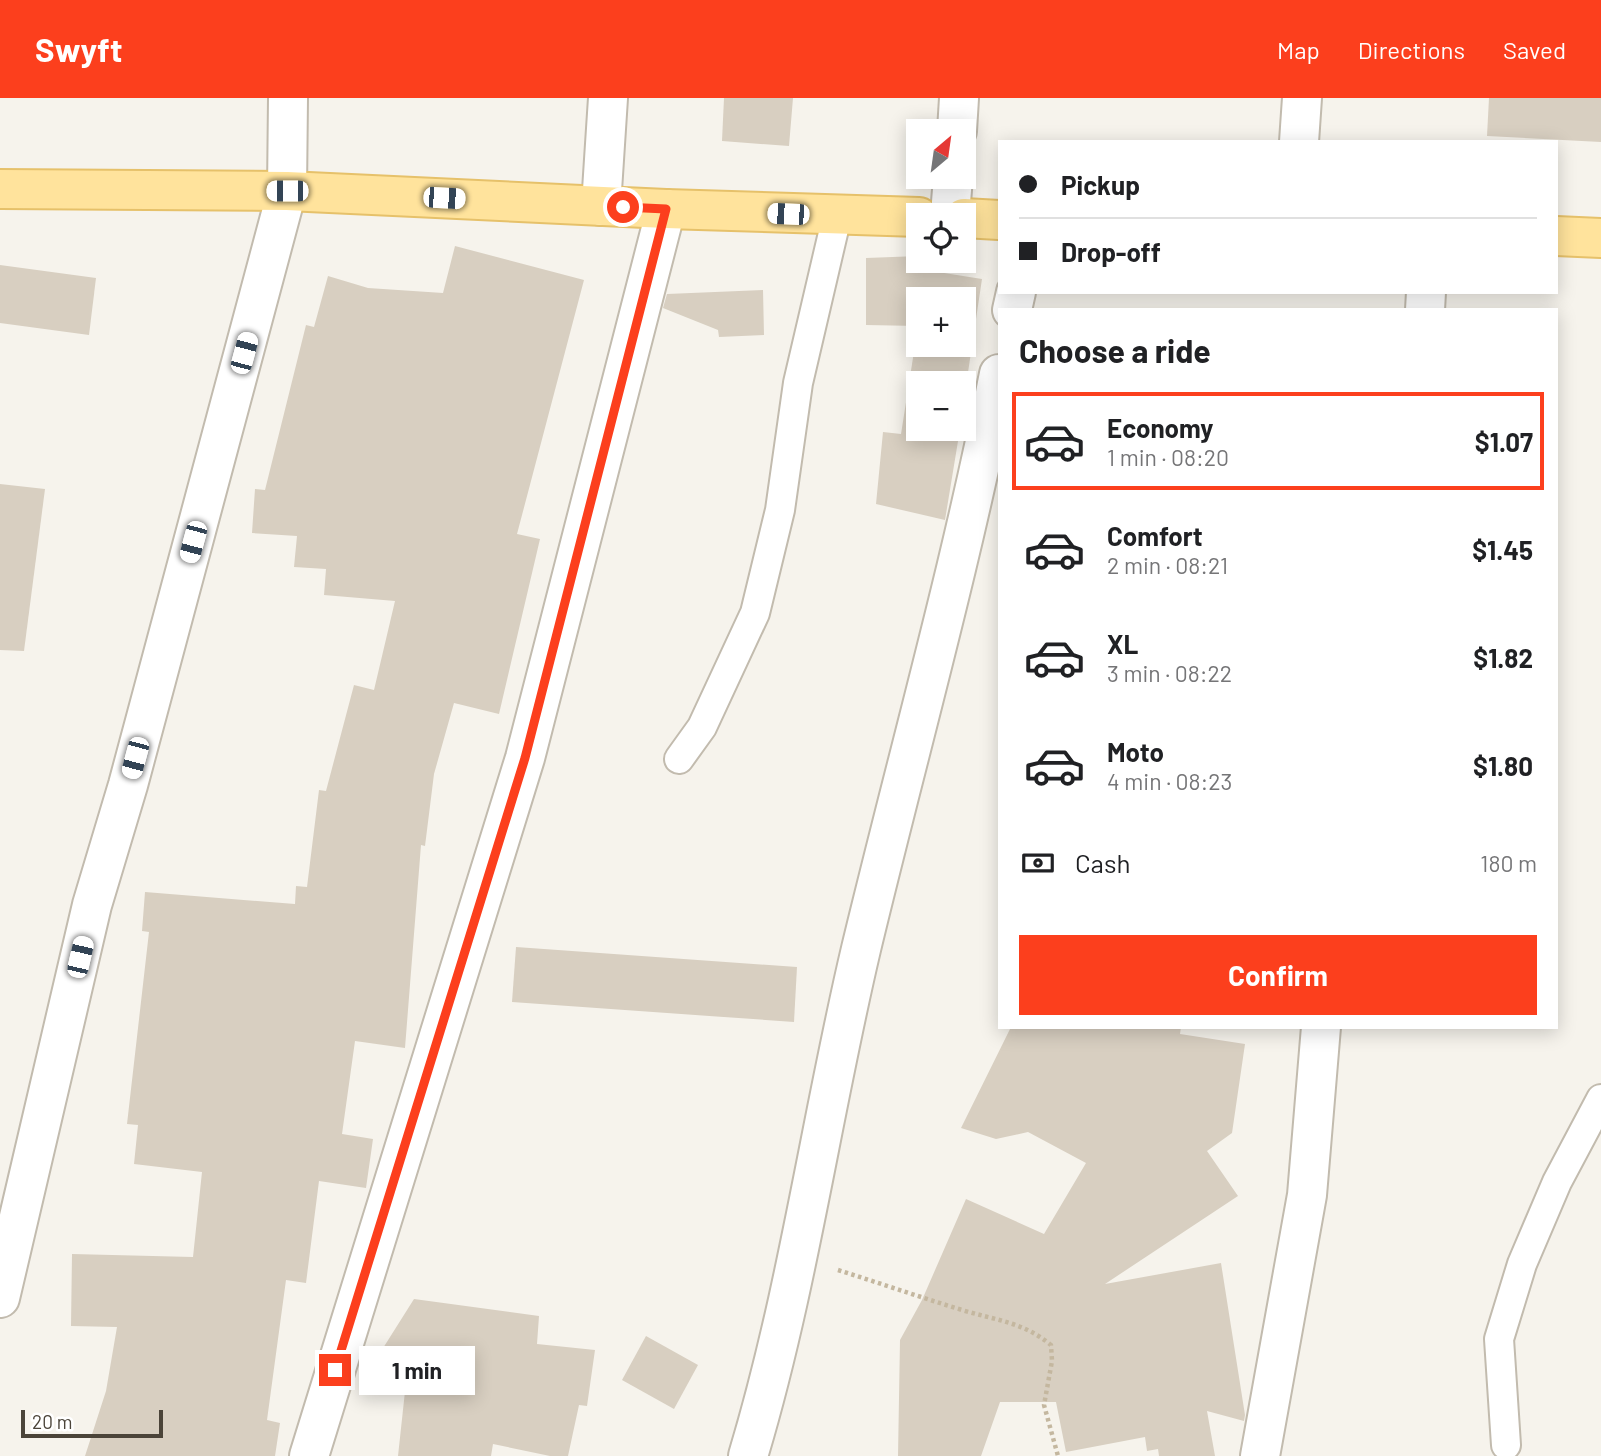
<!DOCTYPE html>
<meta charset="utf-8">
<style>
body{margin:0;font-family:Barlow,sans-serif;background:#f6f6f6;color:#202124;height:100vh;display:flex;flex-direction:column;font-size:26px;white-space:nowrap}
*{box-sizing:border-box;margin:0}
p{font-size:23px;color:#757577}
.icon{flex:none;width:38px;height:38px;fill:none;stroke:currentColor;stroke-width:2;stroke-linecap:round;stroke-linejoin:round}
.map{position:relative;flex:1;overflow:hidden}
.drawer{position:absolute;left:998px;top:210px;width:560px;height:721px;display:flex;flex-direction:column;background:#fff;border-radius:0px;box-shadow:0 4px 18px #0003}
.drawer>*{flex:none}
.guide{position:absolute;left:998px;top:42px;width:560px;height:154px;border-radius:0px;box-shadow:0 4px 18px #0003;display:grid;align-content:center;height:154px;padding:0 21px;background:#fff}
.needle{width:46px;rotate:29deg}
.controls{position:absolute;left:906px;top:21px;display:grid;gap:14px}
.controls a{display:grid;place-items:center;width:70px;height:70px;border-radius:0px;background:#fff;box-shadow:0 4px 18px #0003;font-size:35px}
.scale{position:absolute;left:21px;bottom:18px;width:142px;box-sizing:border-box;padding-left:7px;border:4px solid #4b4439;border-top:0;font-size:19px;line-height:24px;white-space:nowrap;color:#4b4439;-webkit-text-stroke:5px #fff;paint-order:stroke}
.end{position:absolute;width:32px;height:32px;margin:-16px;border:9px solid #fc3f1d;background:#fff;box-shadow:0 0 0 4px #fff}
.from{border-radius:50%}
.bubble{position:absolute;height:49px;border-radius:0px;background:#fff;box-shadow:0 4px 18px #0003;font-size:23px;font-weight:700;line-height:49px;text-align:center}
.car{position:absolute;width:21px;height:42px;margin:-21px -10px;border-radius:9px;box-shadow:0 0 5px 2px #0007;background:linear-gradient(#fff 24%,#345 0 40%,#fff 0 76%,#345 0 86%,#fff 0)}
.guide b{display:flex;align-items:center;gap:24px;height:66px;font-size:26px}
.guide b+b{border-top:2px solid #e0e0e0}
.guide i{width:18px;height:18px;background:#202124}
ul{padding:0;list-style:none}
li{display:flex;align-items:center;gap:21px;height:98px;margin:0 14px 10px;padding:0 7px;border:4px solid transparent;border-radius:0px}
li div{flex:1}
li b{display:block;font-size:26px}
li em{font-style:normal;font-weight:700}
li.current{border-color:#fc3f1d}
li>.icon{width:63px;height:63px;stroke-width:1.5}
h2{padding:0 21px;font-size:32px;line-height:84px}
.pay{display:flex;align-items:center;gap:18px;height:77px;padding:0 21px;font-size:26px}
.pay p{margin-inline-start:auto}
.action{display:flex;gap:14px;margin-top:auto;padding:14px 21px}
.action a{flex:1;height:80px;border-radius:0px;background:#fc3f1d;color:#fff;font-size:28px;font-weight:700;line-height:80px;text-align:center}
header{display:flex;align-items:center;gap:42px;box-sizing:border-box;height:98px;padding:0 35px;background:#fc3f1d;color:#fff}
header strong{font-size:33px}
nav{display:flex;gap:38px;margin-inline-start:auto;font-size:24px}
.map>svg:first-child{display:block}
.building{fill:#d8cfc1;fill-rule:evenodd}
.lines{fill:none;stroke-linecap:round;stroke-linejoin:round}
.lane-casing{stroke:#c2bbae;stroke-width:32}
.street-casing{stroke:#c2bbae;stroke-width:42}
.primary-casing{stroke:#e6c16a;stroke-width:42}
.path{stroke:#c4b79f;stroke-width:4.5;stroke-dasharray:3.5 3.5;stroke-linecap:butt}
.lane{stroke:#fff;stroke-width:28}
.street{stroke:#fff;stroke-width:38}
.primary{stroke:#ffe39c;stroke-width:38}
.route{stroke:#fc3f1d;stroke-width:9}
</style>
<header>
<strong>Swyft</strong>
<nav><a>Map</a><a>Directions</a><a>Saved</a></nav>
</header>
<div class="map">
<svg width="1601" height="1358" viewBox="0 0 1601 1358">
<rect width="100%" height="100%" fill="#f6f3ec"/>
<g class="building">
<path d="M 724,0 L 793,0 L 789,48 L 722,43 Z"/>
<path d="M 1489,0 L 1601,0 L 1601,44 L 1487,38 Z"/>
<path d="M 455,148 L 584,182 L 517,436 L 540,441 L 499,616 L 454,605 L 434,676 L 425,748 L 421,747 L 405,950 L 355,943 L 342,1036 L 373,1041 L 366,1090 L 319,1083 L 306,1185 L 286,1182 L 267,1322 L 280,1325 L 275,1358 L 85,1358 L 106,1293 L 117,1229 L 71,1228 L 72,1156 L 193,1159 L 202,1074 L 134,1066 L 138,1027 L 127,1026 L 149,834 L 142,833 L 145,794 L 295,806 L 296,788 L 307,789 L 319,692 L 326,693 L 354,587 L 374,592 L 395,503 L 324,497 L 326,471 L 294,469 L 297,438 L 252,435 L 255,391 L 265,392 L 306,227 L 314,229 L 328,178 L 368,190 L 443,195 Z"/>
<path d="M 919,158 L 919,171 L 982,181 L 964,301 L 964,285 L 919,285 L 919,331 L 960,331 L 945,422 L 876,406 L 883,334 L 901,336 L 918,228 L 866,227 L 866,160 ZM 919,201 L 964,201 L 964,247 L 919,247 Z"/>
<path d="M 0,167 L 96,180 L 89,237 L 0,225 Z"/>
<path d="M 763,192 L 764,237 L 719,239 L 718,232 L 663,210 L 667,196 Z"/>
<path d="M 0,386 L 45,391 L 24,553 L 0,552 Z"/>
<path d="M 516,849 L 797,869 L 794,924 L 512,904 Z"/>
<path d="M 1011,929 L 1181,929 L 1180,936 L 1245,946 L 1232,1035 L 1207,1053 L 1238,1098 L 1105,1186 L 1221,1165 L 1245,1317 L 1244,1323 L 1207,1313 L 1215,1358 L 1159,1358 L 1158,1351 L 1147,1353 L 1145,1339 L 1066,1354 L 1056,1304 L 1000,1304 L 981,1358 L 898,1358 L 900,1242 L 922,1202 L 966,1101 L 1044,1136 L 1086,1065 L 1028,1034 L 996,1041 L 961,1030 Z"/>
<path d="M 414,1201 L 539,1218 L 537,1246 L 595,1252 L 587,1308 L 579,1307 L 568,1358 L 550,1358 L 493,1346 L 491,1358 L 398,1358 L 406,1284 L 373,1266 Z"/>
<path d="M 646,1238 L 698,1267 L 674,1311 L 622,1282 Z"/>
</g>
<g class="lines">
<defs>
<g id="lane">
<path d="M 679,661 L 702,629 L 755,515 L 780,412 L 798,285 L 837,118"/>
<path d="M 1506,1347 L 1499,1241 L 1522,1166 L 1557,1084 L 1601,1001"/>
</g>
<g id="street">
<path d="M 957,33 L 959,0"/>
<path d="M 1299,44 L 1302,0"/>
<path d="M 601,108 L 608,0"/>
<path d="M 950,117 L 953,79"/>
<path d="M 1012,212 L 1016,194"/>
<path d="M 1425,212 L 1426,194"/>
<path d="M 0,1200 L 92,807 L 128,687 L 287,93 L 288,0"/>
<path d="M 309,1358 L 525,660 L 666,111"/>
<path d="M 748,1358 C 798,1192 821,1020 861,851 C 907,660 961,469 999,276"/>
<path d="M 1260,1358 L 1307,1097 L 1321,929"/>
</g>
<g id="primary">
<path d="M 0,91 L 287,93 L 666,111 L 919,119"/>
<path d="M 964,120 L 999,122"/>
<path d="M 1556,138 L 1601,140"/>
</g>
</defs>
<use href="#lane" class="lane-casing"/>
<use href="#street" class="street-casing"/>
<use href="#primary" class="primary-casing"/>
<path class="path" d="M 838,1172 C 879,1185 920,1199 962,1212 C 995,1222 1023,1224 1051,1247 L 1052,1263 L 1044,1307 L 1058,1358"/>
<use href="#lane" class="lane"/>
<use href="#street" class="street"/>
<use href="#primary" class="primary"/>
</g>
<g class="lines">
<path class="route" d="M 335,1272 L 525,660 L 666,111 L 623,109"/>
</g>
</svg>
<div class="controls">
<a><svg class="needle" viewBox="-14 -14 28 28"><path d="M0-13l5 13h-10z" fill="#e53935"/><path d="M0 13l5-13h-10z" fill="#757577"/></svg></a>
<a><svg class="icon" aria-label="locate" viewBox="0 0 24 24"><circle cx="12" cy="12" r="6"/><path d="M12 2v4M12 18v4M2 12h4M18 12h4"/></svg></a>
<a>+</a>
<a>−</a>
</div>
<div class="scale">20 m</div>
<i class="end from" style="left:623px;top:109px"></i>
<i class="end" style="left:335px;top:1272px"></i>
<div class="bubble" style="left:359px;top:1248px;width:116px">1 min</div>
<i class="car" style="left:287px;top:93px;rotate:270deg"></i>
<i class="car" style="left:444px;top:100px;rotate:93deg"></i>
<i class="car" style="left:788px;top:116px;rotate:272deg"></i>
<i class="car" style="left:244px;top:255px;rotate:15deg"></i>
<i class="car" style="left:193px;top:444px;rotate:195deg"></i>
<i class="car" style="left:135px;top:660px;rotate:195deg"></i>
<i class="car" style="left:80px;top:859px;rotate:13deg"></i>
<div class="guide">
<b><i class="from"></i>Pickup</b>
<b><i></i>Drop-off</b>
</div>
<section class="drawer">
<h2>Choose a ride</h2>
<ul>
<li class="current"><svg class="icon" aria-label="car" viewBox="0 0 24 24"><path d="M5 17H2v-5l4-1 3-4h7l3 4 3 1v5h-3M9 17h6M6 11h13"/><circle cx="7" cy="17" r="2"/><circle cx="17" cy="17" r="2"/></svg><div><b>Economy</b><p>1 min · 08:20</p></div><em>$1.07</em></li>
<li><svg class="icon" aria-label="car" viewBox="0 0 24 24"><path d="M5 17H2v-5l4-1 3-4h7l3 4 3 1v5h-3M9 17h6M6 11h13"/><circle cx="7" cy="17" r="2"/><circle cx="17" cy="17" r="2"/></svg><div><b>Comfort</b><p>2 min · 08:21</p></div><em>$1.45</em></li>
<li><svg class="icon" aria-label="car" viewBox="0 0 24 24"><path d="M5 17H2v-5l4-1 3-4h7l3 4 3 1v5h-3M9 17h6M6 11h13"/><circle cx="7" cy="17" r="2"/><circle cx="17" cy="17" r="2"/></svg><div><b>XL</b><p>3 min · 08:22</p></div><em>$1.82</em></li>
<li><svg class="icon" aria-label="car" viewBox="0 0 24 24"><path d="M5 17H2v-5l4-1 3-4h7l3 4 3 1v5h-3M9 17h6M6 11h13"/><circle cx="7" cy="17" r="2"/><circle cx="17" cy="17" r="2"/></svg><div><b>Moto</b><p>4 min · 08:23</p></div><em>$1.80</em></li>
</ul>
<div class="pay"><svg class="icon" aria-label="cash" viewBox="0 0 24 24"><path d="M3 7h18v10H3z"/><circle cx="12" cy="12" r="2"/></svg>Cash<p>180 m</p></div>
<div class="action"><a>Confirm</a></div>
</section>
</div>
